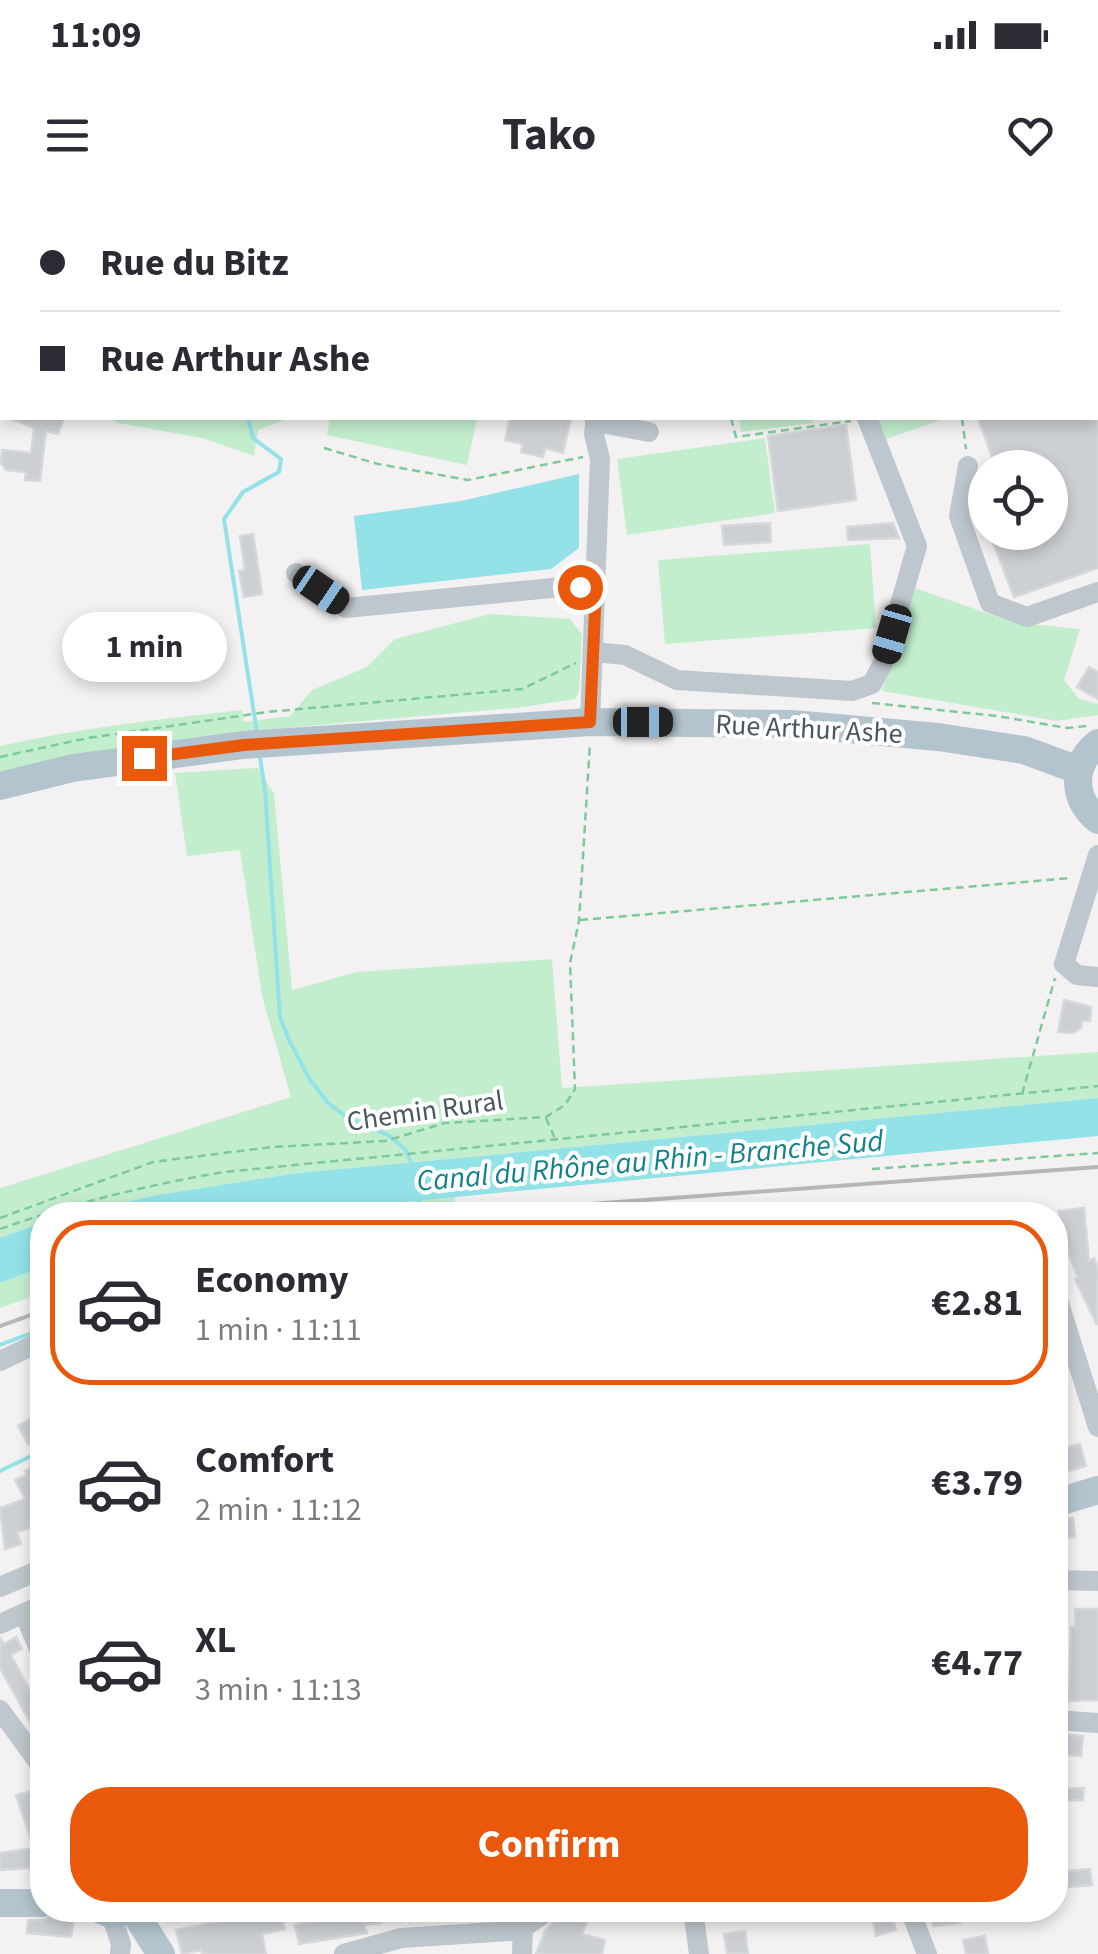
<!DOCTYPE html>
<meta charset="utf-8">
<style>
body{margin:0;font-family:"Source Sans 3",sans-serif;background:#f2f2f3;color:#2b2b33;height:100vh;display:flex;flex-direction:column;font-size:38px;white-space:nowrap}
*{box-sizing:border-box;margin:0}
p{font-size:32px;color:#7c7c81}
.icon{flex:none;width:55px;height:55px;fill:none;stroke:currentColor;stroke-width:2;stroke-linecap:round;stroke-linejoin:round}
.map{position:relative;flex:1;overflow:hidden}
.details{position:absolute;left:30px;top:1002px;width:1038px;height:720px;display:flex;flex-direction:column;background:#fff;border-radius:40px;box-shadow:0 5px 15px #0003}
.details>*{flex:none}
.top-card{position:absolute;left:0px;top:0px;width:1100px;height:220px;box-shadow:0 5px 15px #0003;display:grid;align-content:center;height:220px;padding:0 40px;background:#fff}
.tools{position:absolute;left:968px;top:250px;display:grid;gap:20px}
.tools a{display:grid;place-items:center;width:100px;height:100px;border-radius:50%;background:#fff;box-shadow:0 5px 15px #0003;font-size:50px}
.end{position:absolute;width:45px;height:45px;margin:-22px;border:12px solid #ea580c;background:#fff;box-shadow:0 0 0 5px #fff}
.from{border-radius:50%}
.bubble{position:absolute;height:70px;border-radius:35px;background:#fff;box-shadow:0 5px 15px #0003;font-size:32px;font-weight:700;line-height:70px;text-align:center}
.car{position:absolute;width:30px;height:60px;margin:-30px -15px;border-radius:12px;box-shadow:0 0 8px 2px #0007;background:linear-gradient(#222 24%,#8ab4d8 0 40%,#222 0 76%,#8ab4d8 0 86%,#222 0)}
.top-card b{display:flex;align-items:center;gap:35px;height:95px;font-size:38px}
.top-card b+b{border-top:2px solid #e1e1e2}
.top-card i{width:25px;height:25px;background:#2b2b33}
ul{padding:18px 0 0;list-style:none}
li{display:flex;align-items:center;gap:30px;height:165px;margin:0 20px 15px;padding:0 20px;border:5px solid transparent;border-radius:40px}
li div{flex:1}
li b{display:block;font-size:38px}
li em{font-style:normal;font-weight:700}
li.current{border-color:#ea580c}
li>.icon{width:90px;height:90px;stroke-width:1.5}
.button{display:flex;gap:20px;margin-top:auto;padding:20px 40px}
.button a{flex:1;height:115px;border-radius:40px;background:#ea580c;color:#fff;font-size:40px;font-weight:700;line-height:115px;text-align:center}
.status{display:flex;justify-content:space-between;align-items:center;height:70px;padding:0 50px;background:#fff;direction:ltr}
.status svg{height:28px;fill:currentColor}
header{display:flex;justify-content:space-between;align-items:center;height:130px;padding:0 40px;background:#fff;font-size:45px;font-weight:700}
.map>svg:first-child{display:block}
.green{fill:#c3eece}
.water{fill:#93e2e8}
.lines{fill:none;stroke-linecap:round;stroke-linejoin:round}
.stream{stroke:#93e2e8;stroke-width:4}
.building{fill:#cccfd3;stroke:#d6d9dc;stroke-width:2.5}
.path{stroke:#7dca99;stroke-width:2.5;stroke-dasharray:8 5;stroke-linecap:butt}
.minor{stroke:#bec7cd;stroke-width:20}
.major{stroke:#b3c4ce;stroke-width:28}
.rail{stroke:#b4b8bb;stroke-width:4}
.route{stroke:#ea580c;stroke-width:12}
.labels{text-anchor:middle;dominant-baseline:central;stroke-width:8;stroke-linejoin:round;paint-order:stroke}
.street-label{font-size:28px;fill:#4a575e;stroke:#fff}
.water-label{font-size:30px;font-style:italic;fill:#138189;stroke:#fff}
</style>
<div class="status"><b>11:09</b><svg viewBox="0 0 49 12"><path d="M0 12V9h3v3zM5 12V6h3v6zM10 12V3h3v9zM15 12V0h3v12zM26 1h20v11H26zM47 4h2v5h-2z"/></svg></div>
<header><svg class="icon" aria-label="menu" viewBox="0 0 24 24"><path d="M4 6h16M4 12h16M4 18h16"/></svg>Tako<svg class="icon" aria-label="heart" viewBox="0 0 24 24"><path d="M12 20l-8-8c-3-5 5-10 8-4 3-6 11-1 8 4z"/></svg></header>
<div class="map">
<svg width="1098" height="1754" viewBox="0 0 1098 1754">
<rect width="100%" height="100%" fill="#f3f1f2"/>
<g class="green">
<path d="M 108,218 L 290,218 L 258,230 L 254,256 L 202,238 L 118,223 Z"/>
<path d="M 330,218 L 477,218 L 467,265 L 327,235 Z"/>
<path d="M 739,218 L 813,218 L 813,223 L 741,232 Z"/>
<path d="M 875,218 L 947,218 L 883,240 Z"/>
<path d="M 765,238 L 775,313 L 627,335 L 617,259 Z"/>
<path d="M 870,344 L 876,428 L 665,444 L 658,360 Z"/>
<path d="M 915,388 L 1012,422 L 1080,429 L 1064,480 L 1079,499 L 1098,504 L 1098,515 L 1057,521 L 882,491 Z"/>
<path d="M 490,414 L 570,419 L 582,434 L 579,493 L 575,499 L 523,507 C 348,524 171,531 0,573 L 0,546 C 80,528 161,519 242,510 L 244,522 L 290,516 L 312,490 L 367,467 L 395,439 Z"/>
<path d="M 258,568 L 274,593 L 292,790 L 357,772 L 552,759 L 562,888 L 1098,852 L 1098,898 L 298,973 L 157,995 L 70,1015 L 42,1015 L 42,1023 L 0,1039 L 0,988 L 291,897 L 262,796 L 240,650 L 187,656 L 175,573 Z"/>
<path d="M 455,996 L 455,1009 L 410,1015 L 265,1015 Z"/>
<path d="M 42,1067 L 42,1093 L 0,1108 L 0,1083 Z"/>
</g>
<g class="water">
<path d="M 579,274 L 579,348 L 551,369 L 362,390 L 354,316 L 461,301 Z"/>
<path d="M 1098,898 L 1098,936 L 265,1015 L 70,1015 L 157,995 L 298,973 Z"/>
<path d="M 42,1023 L 42,1067 L 0,1083 L 0,1038 Z"/>
</g>
<g class="lines">
<g class="stream">
<path d="M 284,2 L 284,0"/>
<path d="M 248,218 L 253,238 L 281,259 L 279,272 L 243,292 L 224,319 L 257,533"/>
<path d="M 260,557 L 265,591 L 280,817 L 289,840 L 309,878 L 328,903 L 348,918 L 388,935 L 405,949 L 413,967"/>
<path d="M 418,996 L 421,1015"/>
<path d="M 0,1145 L 42,1129"/>
<path d="M 0,1271 L 42,1251"/>
</g>
</g>
<g class="building">
<path d="M 10,218 L 64,218 L 58,234 L 46,231 L 40,281 L 25,280 L 26,272 L 6,270 L 1,263 L 2,250 L 31,253 L 34,228 Z"/>
<path d="M 510,218 L 571,218 L 563,253 L 545,248 L 543,257 L 521,252 L 523,244 L 505,240 Z"/>
<path d="M 978,218 L 1098,218 L 1098,368 L 1014,397 L 989,332 L 1050,332 L 1050,268 L 996,268 Z"/>
<path d="M 846,225 L 856,300 L 778,311 L 768,236 Z"/>
<path d="M 770,323 L 771,342 L 724,345 L 722,326 Z"/>
<path d="M 893,323 L 899,338 L 848,340 L 847,327 Z"/>
<path d="M 253,334 L 262,394 L 244,397 L 239,371 L 245,370 L 240,336 Z"/>
<path d="M 1089,467 L 1098,472 L 1098,499 L 1077,487 Z"/>
<path d="M 1064,800 L 1091,807 L 1090,821 L 1082,821 L 1081,828 L 1073,833 L 1058,832 Z"/>
<path d="M 1084,1008 L 1089,1061 L 1094,1058 L 1098,1068 L 1097,1125 L 1075,1079 L 1078,1078 L 1067,1050 L 1063,1051 L 1059,1011 Z"/>
<path d="M 34,1216 L 42,1236 L 28,1244 L 18,1226 Z"/>
<path d="M 1080,1244 L 1086,1266 L 1059,1274 L 1055,1251 Z"/>
<path d="M 38,1264 L 42,1273 L 42,1324 L 17,1332 L 21,1344 L 5,1349 L 0,1308 L 25,1299 L 15,1280 L 27,1275 L 25,1271 Z"/>
<path d="M 1073,1318 L 1075,1337 L 1055,1339 L 1055,1320 Z"/>
<path d="M 1075,1409 L 1098,1409 L 1098,1500 L 1069,1501 L 1071,1427 L 1075,1427 Z"/>
<path d="M 16,1437 L 22,1449 L 11,1455 L 36,1502 L 42,1499 L 42,1544 L 0,1468 L 0,1438 L 4,1444 Z"/>
<path d="M 1055,1534 L 1083,1536 L 1081,1556 L 1055,1554 Z"/>
<path d="M 42,1588 L 42,1667 L 0,1670 L 0,1653 L 34,1648 L 16,1595 Z"/>
<path d="M 1084,1588 L 1083,1600 L 1055,1601 L 1055,1589 Z"/>
<path d="M 1090,1669 L 1092,1685 L 1068,1687 L 1067,1671 Z"/>
<path d="M 218,1710 L 234,1710 L 235,1720 L 280,1710 L 285,1729 L 262,1734 L 266,1754 L 202,1754 L 201,1750 L 182,1754 L 176,1730 L 221,1721 Z"/>
<path d="M 343,1710 L 381,1710 L 383,1717 L 381,1723 L 364,1725 L 367,1733 L 299,1744 L 295,1725 L 344,1714 Z"/>
<path d="M 931,1710 L 959,1710 L 960,1723 L 933,1726 Z"/>
<path d="M 563,1712 L 576,1717 L 580,1712 L 588,1719 L 582,1734 L 605,1740 L 602,1754 L 536,1754 L 545,1731 Z"/>
<path d="M 54,1715 L 74,1717 L 71,1737 L 27,1733 L 28,1720 L 43,1720 Z"/>
<path d="M 892,1715 L 896,1730 L 876,1736 L 873,1720 Z"/>
<path d="M 745,1731 L 748,1754 L 727,1753 L 724,1734 Z"/>
<path d="M 985,1736 L 988,1754 L 966,1754 L 963,1740 Z"/>
</g>
<g class="lines">
<g class="path">
<path d="M 274,0 L 290,2"/>
<path d="M 182,2 L 183,0"/>
<path d="M 476,2 L 489,0"/>
<path d="M 731,218 L 736,237 L 851,221"/>
<path d="M 962,218 L 966,249"/>
<path d="M 324,248 L 378,264 L 468,280 L 583,257"/>
<path d="M 872,503 L 997,516 L 1067,528 L 1087,526"/>
<path d="M 0,557 L 88,538 L 267,512 L 522,489 L 576,463"/>
<path d="M 580,720 L 1071,678"/>
<path d="M 1022,894 L 1055,778"/>
<path d="M 546,918 L 556,941"/>
<path d="M 872,969 L 1098,953"/>
<path d="M 0,1018 L 153,962 L 272,947 L 385,941 L 445,923 L 546,917 L 565,905 L 575,889 L 570,763 L 579,721 L 590,543"/>
<path d="M 0,1029 C 74,1003 147,985 224,972 L 1098,886"/>
<path d="M 1056,1503 L 1061,1396"/>
</g>
<g class="minor">
<path d="M 0,26 L 2,26"/>
<path d="M 595,222 L 649,232"/>
<path d="M 968,266 L 959,316 L 990,403 L 1027,417 L 1098,392"/>
<path d="M 296,373 L 346,408 L 562,387 L 596,387"/>
<path d="M 594,452 L 625,455 L 677,480 L 852,491 L 872,484 L 883,463 L 917,346 L 867,218"/>
<path d="M 590,522 L 600,259 L 594,234 L 596,218"/>
<path d="M 1098,655 L 1064,764 L 1077,775 L 1098,777"/>
<path d="M 1055,1091 L 1098,1227"/>
<path d="M 0,1161 L 42,1141"/>
<path d="M 1055,1380 L 1098,1381"/>
<path d="M 0,1387 L 42,1369"/>
<path d="M 24,1413 L 42,1456"/>
<path d="M 0,1424 L 42,1405"/>
<path d="M 0,1510 L 42,1567"/>
<path d="M 1055,1520 L 1098,1523"/>
<path d="M 693,1710 L 699,1754"/>
<path d="M 910,1710 L 927,1754"/>
<path d="M 111,1714 L 121,1744 L 120,1754"/>
<path d="M 344,1754 L 401,1738 L 511,1731 L 523,1728 L 549,1710"/>
<path d="M 522,1754 L 523,1728"/>
</g>
<g class="major">
<path d="M 1098,543 C 1072,564 1071,598 1098,620"/>
<path d="M 0,586 L 73,568 L 243,545 L 590,522 L 792,524 L 938,537 L 1024,550 L 1078,570"/>
<path d="M 1055,1303 L 1098,1290"/>
<path d="M 0,1703 L 42,1703"/>
<path d="M 101,1710 L 111,1714 L 127,1710"/>
<path d="M 133,1710 L 161,1754"/>
</g>
<g class="rail">
<path d="M 439,1015 L 1098,967"/>
<path d="M 0,1126 L 42,1111"/>
</g>
</g>
<g class="lines">
<path class="route" d="M 144,558 L 244,545 L 590,522 L 596,388 L 580,387"/>
</g>
<g class="labels">
<g class="street-label">
<text transform="translate(809 529) rotate(3)">Rue Arthur Ashe</text>
<text transform="translate(425 911) rotate(-8)">Chemin Rural</text>
</g>
<g class="water-label">
<text transform="translate(650 961) rotate(-5)">Canal du Rhône au Rhin - Branche Sud</text>
</g>
</g>
</svg>
<div class="tools">
<a><svg class="icon" aria-label="locate" viewBox="0 0 24 24"><circle cx="12" cy="12" r="6"/><path d="M12 2v4M12 18v4M2 12h4M18 12h4"/></svg></a>
</div>
<i class="end from" style="left:580px;top:387px"></i>
<i class="end" style="left:144px;top:558px"></i>
<div class="bubble" style="left:62px;top:412px;width:165px">1 min</div>
<i class="car" style="left:321px;top:390px;rotate:124deg"></i>
<i class="car" style="left:892px;top:434px;rotate:196deg"></i>
<i class="car" style="left:643px;top:522px;rotate:90deg"></i>
<div class="top-card">
<b><i class="from"></i>Rue du Bitz</b>
<b><i></i>Rue Arthur Ashe</b>
</div>
<section class="details">
<ul>
<li class="current"><svg class="icon" aria-label="car" viewBox="0 0 24 24"><path d="M5 17H2v-5l4-1 3-4h7l3 4 3 1v5h-3M9 17h6M6 11h13"/><circle cx="7" cy="17" r="2"/><circle cx="17" cy="17" r="2"/></svg><div><b>Economy</b><p>1 min · 11:11</p></div><em>€2.81</em></li>
<li><svg class="icon" aria-label="car" viewBox="0 0 24 24"><path d="M5 17H2v-5l4-1 3-4h7l3 4 3 1v5h-3M9 17h6M6 11h13"/><circle cx="7" cy="17" r="2"/><circle cx="17" cy="17" r="2"/></svg><div><b>Comfort</b><p>2 min · 11:12</p></div><em>€3.79</em></li>
<li><svg class="icon" aria-label="car" viewBox="0 0 24 24"><path d="M5 17H2v-5l4-1 3-4h7l3 4 3 1v5h-3M9 17h6M6 11h13"/><circle cx="7" cy="17" r="2"/><circle cx="17" cy="17" r="2"/></svg><div><b>XL</b><p>3 min · 11:13</p></div><em>€4.77</em></li>
</ul>
<div class="button"><a>Confirm</a></div>
</section>
</div>
